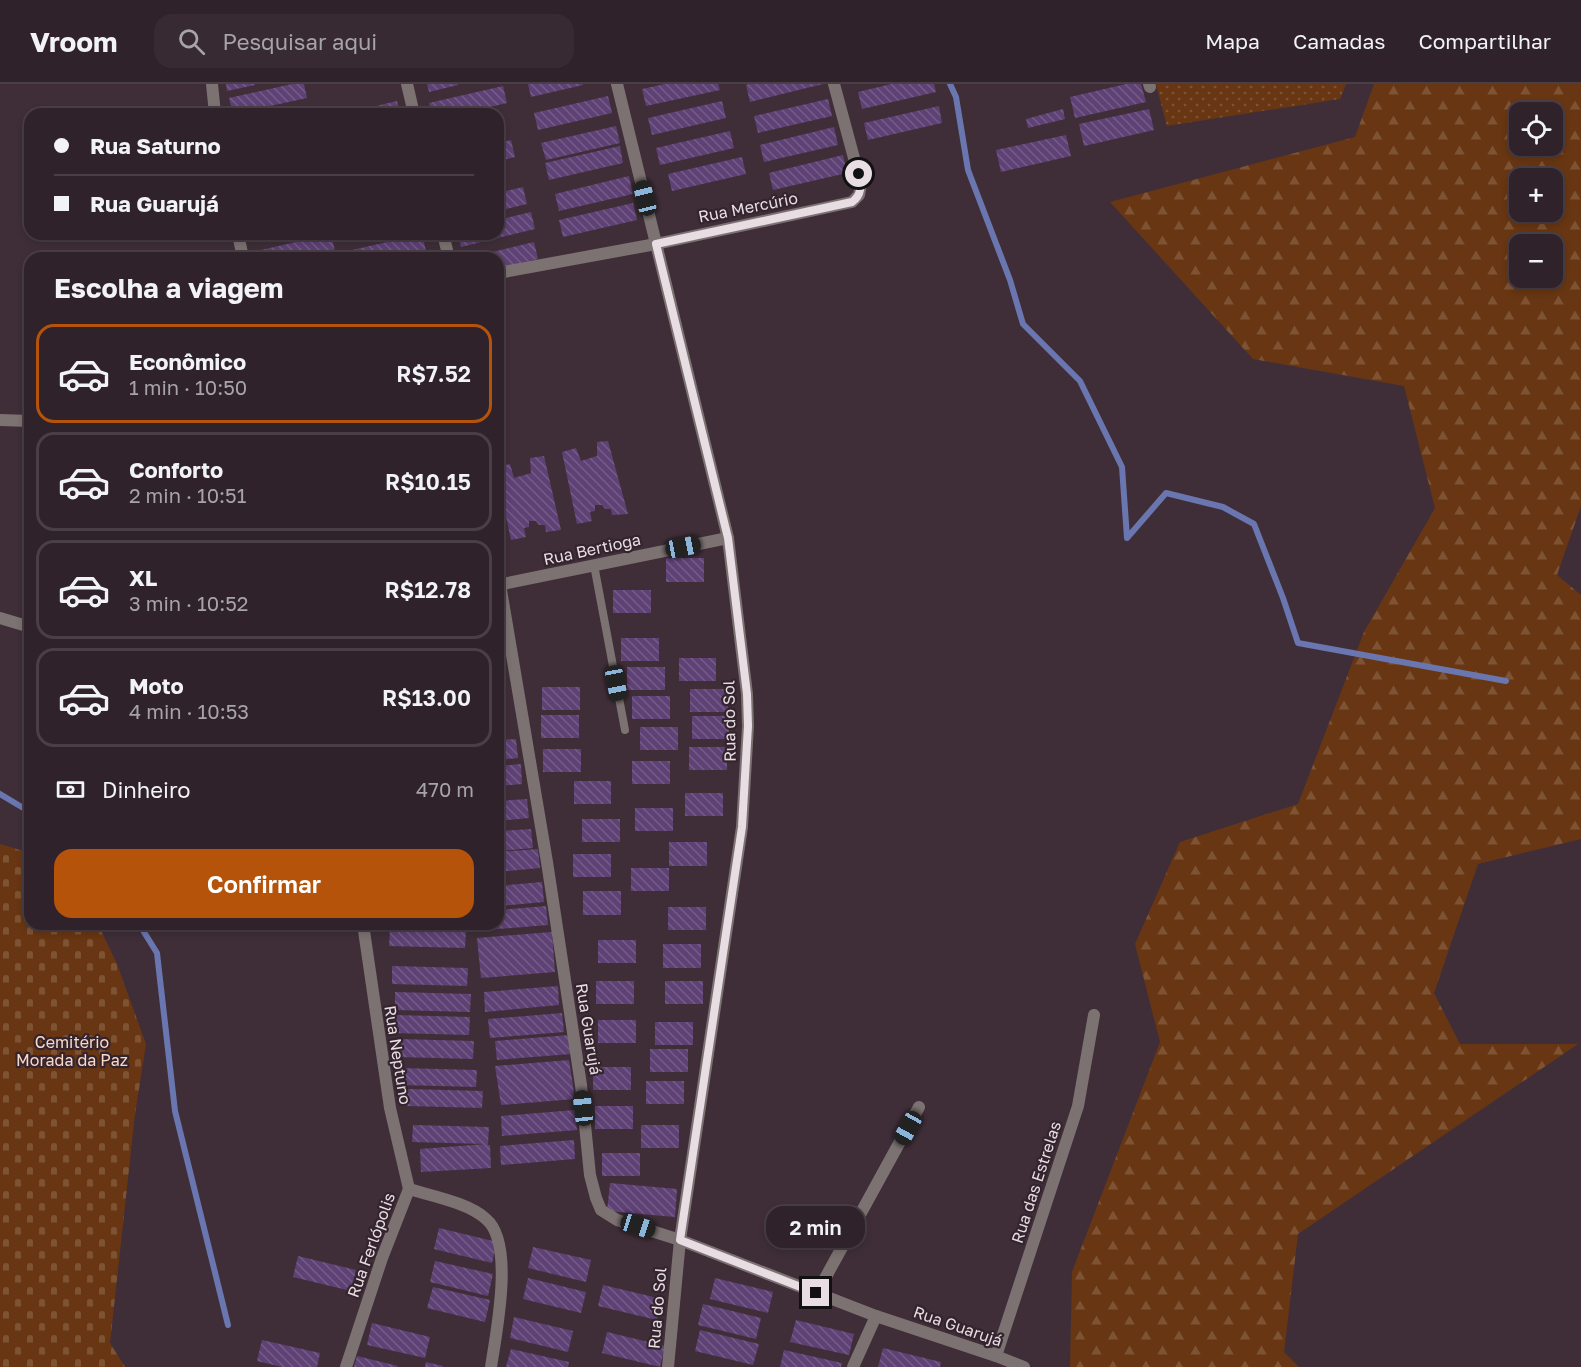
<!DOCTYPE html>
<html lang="pt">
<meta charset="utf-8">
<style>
body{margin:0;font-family:"Golos Text",sans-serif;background:#372a32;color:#f1f3f6;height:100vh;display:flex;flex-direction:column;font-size:22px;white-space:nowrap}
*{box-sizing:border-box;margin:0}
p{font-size:20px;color:#a7a4a8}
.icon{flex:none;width:33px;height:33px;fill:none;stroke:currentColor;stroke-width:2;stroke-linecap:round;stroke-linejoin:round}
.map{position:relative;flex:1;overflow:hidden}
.side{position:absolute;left:24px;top:168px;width:480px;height:678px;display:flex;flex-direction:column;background:#2f222a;border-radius:18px;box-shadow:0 3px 9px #0003,0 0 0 2px #4a3f47}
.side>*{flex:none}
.guide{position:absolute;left:24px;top:24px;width:480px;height:132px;border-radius:18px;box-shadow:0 3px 9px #0003,0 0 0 2px #4a3f47;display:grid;align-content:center;height:132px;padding:0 30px;background:#2f222a}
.buttons{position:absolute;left:1509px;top:18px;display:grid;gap:12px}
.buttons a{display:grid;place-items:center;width:54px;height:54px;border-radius:12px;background:#2f222a;box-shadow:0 3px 9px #0003,0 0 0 2px #4a3f47;font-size:30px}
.end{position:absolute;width:27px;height:27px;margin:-14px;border:8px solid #e8dde3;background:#111;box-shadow:0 0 0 3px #111}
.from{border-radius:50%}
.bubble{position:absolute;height:42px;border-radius:18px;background:#2f222a;box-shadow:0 3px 9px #0003,0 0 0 2px #4a3f47;font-size:20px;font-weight:600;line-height:42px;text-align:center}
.car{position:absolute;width:18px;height:36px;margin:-18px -9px;border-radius:8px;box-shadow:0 0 4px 2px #0007;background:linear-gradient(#222 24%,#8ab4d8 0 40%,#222 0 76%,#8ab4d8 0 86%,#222 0)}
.guide b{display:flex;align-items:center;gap:21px;height:57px;font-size:22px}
.guide b+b{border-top:2px solid #4a3f47}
.guide i{width:15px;height:15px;background:#f1f3f6}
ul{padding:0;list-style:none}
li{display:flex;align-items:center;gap:18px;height:99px;margin:0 12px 9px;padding:0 18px;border:3px solid #4a3f47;border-radius:18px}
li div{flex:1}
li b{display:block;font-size:22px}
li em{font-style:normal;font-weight:600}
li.selected{border-color:#b45309}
li>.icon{width:54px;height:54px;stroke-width:1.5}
h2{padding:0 30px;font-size:27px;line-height:72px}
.pay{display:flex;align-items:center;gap:15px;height:66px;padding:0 30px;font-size:22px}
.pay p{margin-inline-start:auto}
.action{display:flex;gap:12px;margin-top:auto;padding:12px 30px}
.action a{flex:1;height:69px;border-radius:18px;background:#b45309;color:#fff;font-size:24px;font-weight:600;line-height:69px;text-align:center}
header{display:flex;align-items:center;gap:36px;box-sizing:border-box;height:84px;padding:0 30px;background:#2f222a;border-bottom:2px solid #4a3f47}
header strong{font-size:28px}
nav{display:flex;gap:33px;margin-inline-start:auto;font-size:21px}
.search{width:420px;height:54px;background:#372a32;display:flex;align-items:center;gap:15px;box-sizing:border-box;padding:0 21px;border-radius:18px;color:#a7a4a8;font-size:22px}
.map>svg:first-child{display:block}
.forest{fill:url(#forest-firs);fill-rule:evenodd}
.cemetery{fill:url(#cemetery-stones)}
.park{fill:url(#park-dots)}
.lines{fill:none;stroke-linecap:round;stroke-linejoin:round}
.stream{stroke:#6a76af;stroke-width:6}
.building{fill:url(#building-back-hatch)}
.lane{stroke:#7d7272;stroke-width:8}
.street{stroke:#7d7272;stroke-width:12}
.route{stroke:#e8dde3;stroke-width:8}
.labels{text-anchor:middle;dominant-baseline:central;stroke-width:4.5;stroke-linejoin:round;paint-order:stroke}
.street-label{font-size:16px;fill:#e8dde3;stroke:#34242e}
.park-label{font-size:16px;fill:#fbd8c4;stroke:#34242e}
</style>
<header>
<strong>Vroom</strong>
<div class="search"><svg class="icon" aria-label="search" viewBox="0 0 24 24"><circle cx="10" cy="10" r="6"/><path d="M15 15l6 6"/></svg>Pesquisar aqui</div>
<nav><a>Mapa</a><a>Camadas</a><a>Compartilhar</a></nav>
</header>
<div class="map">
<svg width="1581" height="1283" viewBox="0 0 1581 1283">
<defs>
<pattern id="forest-firs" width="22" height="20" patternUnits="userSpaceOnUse" patternTransform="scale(1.5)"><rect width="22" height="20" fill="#683612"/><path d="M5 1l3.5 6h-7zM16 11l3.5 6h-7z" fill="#7e5334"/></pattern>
<pattern id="cemetery-stones" width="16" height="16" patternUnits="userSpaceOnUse" patternTransform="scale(1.5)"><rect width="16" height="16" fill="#683612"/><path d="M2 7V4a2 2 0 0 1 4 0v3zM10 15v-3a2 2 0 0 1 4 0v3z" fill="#7e5334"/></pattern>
<pattern id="park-dots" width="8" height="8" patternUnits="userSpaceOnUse" patternTransform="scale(1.5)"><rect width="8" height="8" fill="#683612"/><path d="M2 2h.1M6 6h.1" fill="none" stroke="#7e5334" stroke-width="1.8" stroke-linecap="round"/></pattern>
<pattern id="building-back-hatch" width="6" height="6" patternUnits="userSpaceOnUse" patternTransform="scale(1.5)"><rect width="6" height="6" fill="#5e4175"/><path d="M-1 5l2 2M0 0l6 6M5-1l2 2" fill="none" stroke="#755c88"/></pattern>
</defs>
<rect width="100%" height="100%" fill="#3f2e38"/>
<path class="forest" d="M 1374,0 L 1581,0 L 1581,422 L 1557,491 L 1581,511 L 1581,755 L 1478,780 L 1434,909 L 1460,960 L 1578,960 L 1298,1150 L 1284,1268 L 1299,1283 L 1070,1283 L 1072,1188 L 1160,958 L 1135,860 L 1180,758 L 1298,720 L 1364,548 L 1435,424 L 1404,302 L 1253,275 L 1110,118 L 1355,53 ZM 1520,28 L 1552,28 L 1552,62 L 1520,62 ZM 1520,94 L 1552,94 L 1552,128 L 1520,128 ZM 1520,160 L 1552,160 L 1552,194 L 1520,194 Z"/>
<path class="cemetery" d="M 0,760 L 30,769 L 30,840 L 98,840 L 117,880 L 146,960 L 135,1030 L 110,1259 L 125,1283 L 0,1283 Z"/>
<path class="park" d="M 1156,0 L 1346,0 L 1340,15 L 1167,42 Z"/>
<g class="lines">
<g class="stream">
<path d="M 950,0 L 956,13 L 968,86 L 1010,196 L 1023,240 L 1080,297 L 1122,383 L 1127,454 L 1166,409 L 1223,423 L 1254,440 L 1283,514 L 1298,559 L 1506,597"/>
<path d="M 0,710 L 30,728"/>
<path d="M 139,840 L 157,869 L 175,1027 L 228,1241"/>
</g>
</g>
<g class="building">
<path d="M 226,0 L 255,0 L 255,1 L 227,7 Z"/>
<path d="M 292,0 L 304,0 L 307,14 L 233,30 L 229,14 Z"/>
<path d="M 427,0 L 458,0 L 458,1 L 429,8 Z"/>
<path d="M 528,0 L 582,0 L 583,1 L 531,13 Z"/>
<path d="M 665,0 L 718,0 L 720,6 L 646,22 L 642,5 Z"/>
<path d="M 823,0 L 750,18 L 746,1 L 749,0 Z"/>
<path d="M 891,0 L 934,0 L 936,8 L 862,25 L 858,8 Z"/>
<path d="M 1126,0 L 1141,0 L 1146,18 L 1075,34 L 1070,13 Z"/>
<path d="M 503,2 L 507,19 L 459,30 L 432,30 L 429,19 Z"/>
<path d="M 608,12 L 612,29 L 538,46 L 534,29 Z"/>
<path d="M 828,15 L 832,32 L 758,49 L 754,32 Z"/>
<path d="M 397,17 L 400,30 L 346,30 L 346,29 Z"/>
<path d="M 722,17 L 726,34 L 652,51 L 648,34 Z"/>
<path d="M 939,22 L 942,39 L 868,56 L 864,39 Z"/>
<path d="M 305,25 L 306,30 L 288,30 L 288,29 Z"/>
<path d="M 1063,25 L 1065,35 L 1028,44 L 1026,35 Z"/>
<path d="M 1149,25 L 1154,46 L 1084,62 L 1079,40 Z"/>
<path d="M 616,42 L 620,59 L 546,76 L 541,59 Z"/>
<path d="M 834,43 L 838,61 L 764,78 L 760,61 Z"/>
<path d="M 730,47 L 734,64 L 660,81 L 656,64 Z"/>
<path d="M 1066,51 L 1071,72 L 1001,88 L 996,66 Z"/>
<path d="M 511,56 L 515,73 L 498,77 L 498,59 Z"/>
<path d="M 620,62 L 623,79 L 549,96 L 545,79 Z"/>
<path d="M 843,71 L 847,89 L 773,106 L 769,89 Z"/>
<path d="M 742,73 L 746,90 L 672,107 L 668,90 Z"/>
<path d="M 629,92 L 633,110 L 559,127 L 555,110 Z"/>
<path d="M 523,103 L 527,120 L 498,127 L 498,109 Z"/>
<path d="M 633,119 L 637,136 L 563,153 L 559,136 Z"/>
<path d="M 531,128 L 535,145 L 461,163 L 458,150 L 498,150 L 498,136 Z"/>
<path d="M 331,150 L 335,167 L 307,174 L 259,174 L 257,167 Z"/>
<path d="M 422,150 L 426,167 L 396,174 L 350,174 L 348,167 Z"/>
<path d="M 534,158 L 538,175 L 498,184 L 498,174 L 468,174 Z"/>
<path d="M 608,357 L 628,430 L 612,431 L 611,425 L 605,425 L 602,421 L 595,421 L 595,427 L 590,428 L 592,437 L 577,440 L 562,368 L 576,364 L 581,377 L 597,372 L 597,358 Z"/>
<path d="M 544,372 L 561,446 L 546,448 L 545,441 L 539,441 L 536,437 L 529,437 L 529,443 L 524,444 L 526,453 L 511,456 L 498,395 L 498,383 L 510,380 L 514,394 L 531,389 L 530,374 Z"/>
<rect x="666" y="474" width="38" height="24"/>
<rect x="613" y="506" width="38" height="23"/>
<rect x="621" y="554" width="38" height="23"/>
<path d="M 498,572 L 505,572 L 506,584 L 498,585 Z"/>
<rect x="679" y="574" width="37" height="23"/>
<rect x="627" y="583" width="38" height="23"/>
<rect x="542" y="603" width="38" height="23"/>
<rect x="690" y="605" width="38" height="23"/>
<rect x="632" y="612" width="38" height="23"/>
<rect x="541" y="631" width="38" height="23"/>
<rect x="692" y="632" width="37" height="23"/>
<rect x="640" y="643" width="38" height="23"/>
<path d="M 516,655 L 518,674 L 498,676 L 498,656 Z"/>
<rect x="689" y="663" width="38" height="23"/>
<rect x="543" y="665" width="38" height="23"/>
<rect x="632" y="677" width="38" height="23"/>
<path d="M 521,680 L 522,700 L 498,702 L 498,682 Z"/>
<rect x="574" y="697" width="37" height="23"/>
<rect x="685" y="709" width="38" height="23"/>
<path d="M 527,715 L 529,734 L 498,737 L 498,717 Z"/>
<rect x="635" y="724" width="38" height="23"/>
<rect x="582" y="735" width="38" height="23"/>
<path d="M 531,745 L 533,764 L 498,767 L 498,747 Z"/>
<rect x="669" y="758" width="38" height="24"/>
<path d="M 538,765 L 540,784 L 498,788 L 498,768 Z"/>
<rect x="573" y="770" width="38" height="23"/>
<rect x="631" y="784" width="38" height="23"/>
<path d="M 542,798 L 544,818 L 498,822 L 498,802 Z"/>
<rect x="583" y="807" width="38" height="24"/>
<path d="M 546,822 L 548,841 L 473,847 L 473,840 L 498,840 L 498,826 Z"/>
<rect x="668" y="823" width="38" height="23"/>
<path d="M 380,840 L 456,840 L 456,845 L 380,843 Z"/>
<path d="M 390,845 L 466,847 L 465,864 L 389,862 Z"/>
<path d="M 552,848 L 555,888 L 481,894 L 477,854 Z"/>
<rect x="598" y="856" width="38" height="23"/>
<rect x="663" y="860" width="38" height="24"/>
<path d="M 392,882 L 468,884 L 467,902 L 392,900 Z"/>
<rect x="596" y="897" width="38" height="23"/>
<rect x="665" y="897" width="38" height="23"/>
<path d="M 558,902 L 559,921 L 485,928 L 484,908 Z"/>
<path d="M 395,908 L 471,910 L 470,928 L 395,926 Z"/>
<path d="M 562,929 L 564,948 L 490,954 L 488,935 Z"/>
<path d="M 394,931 L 470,933 L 469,951 L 394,949 Z"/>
<rect x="598" y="936" width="38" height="23"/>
<rect x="655" y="938" width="38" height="23"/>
<path d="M 569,951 L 571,970 L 497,976 L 495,957 Z"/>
<path d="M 398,955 L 474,957 L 473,975 L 398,973 Z"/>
<rect x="650" y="965" width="38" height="23"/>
<path d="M 569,976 L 575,1015 L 501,1021 L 495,982 Z"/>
<rect x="593" y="983" width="38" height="23"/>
<path d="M 401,984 L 477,986 L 476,1003 L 400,1001 Z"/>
<rect x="646" y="997" width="38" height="23"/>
<path d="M 407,1005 L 483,1007 L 482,1024 L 407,1022 Z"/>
<rect x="595" y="1022" width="38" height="23"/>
<path d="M 575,1026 L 577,1046 L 502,1052 L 501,1032 Z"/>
<path d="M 413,1041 L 489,1043 L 488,1061 L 490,1061 L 491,1084 L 421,1088 L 420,1065 L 486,1060 L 412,1058 Z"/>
<rect x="641" y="1041" width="38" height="23"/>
<path d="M 574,1056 L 575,1075 L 501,1081 L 500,1062 Z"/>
<rect x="602" y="1069" width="38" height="23"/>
<path d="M 610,1099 L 677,1105 L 675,1133 L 607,1127 Z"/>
<path d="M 439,1144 L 497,1158 L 492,1179 L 434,1165 Z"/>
<path d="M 533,1163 L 591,1176 L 586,1198 L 528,1184 Z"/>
<path d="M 298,1172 L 356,1186 L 351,1207 L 293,1193 Z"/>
<path d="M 435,1177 L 493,1190 L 488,1212 L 430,1198 Z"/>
<path d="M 528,1194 L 586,1208 L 581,1229 L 523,1215 Z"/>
<path d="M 715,1194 L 773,1208 L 768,1229 L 710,1215 Z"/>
<path d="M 603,1201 L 662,1215 L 657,1236 L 598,1222 Z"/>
<path d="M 433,1203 L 490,1216 L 485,1238 L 427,1224 Z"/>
<path d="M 703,1220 L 761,1234 L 756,1255 L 698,1241 Z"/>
<path d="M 514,1233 L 573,1247 L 568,1268 L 510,1254 Z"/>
<path d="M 796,1236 L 854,1250 L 849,1271 L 790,1258 Z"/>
<path d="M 372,1239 L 430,1253 L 425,1274 L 367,1261 Z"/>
<path d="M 700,1246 L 759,1260 L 753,1281 L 695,1267 Z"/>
<path d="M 607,1248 L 665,1262 L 660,1283 L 602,1269 Z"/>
<path d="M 262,1256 L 320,1269 L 317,1283 L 282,1283 L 257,1277 Z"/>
<path d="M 883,1264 L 941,1278 L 940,1283 L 878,1283 Z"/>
<path d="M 511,1265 L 569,1278 L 568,1283 L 506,1283 Z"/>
<path d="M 784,1266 L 842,1279 L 841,1283 L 780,1283 Z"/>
<path d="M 357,1272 L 398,1282 L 397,1283 L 354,1283 Z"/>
<path d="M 426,1278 L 443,1282 L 443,1283 L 425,1283 Z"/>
</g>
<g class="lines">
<path class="lane" d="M 594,481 L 625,646"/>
<g class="street">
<path d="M 212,0 L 215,30"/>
<path d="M 407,0 L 414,30"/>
<path d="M 617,0 L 728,454 L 747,610 L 748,642 L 742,743 L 680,1156 L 668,1283"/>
<path d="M 1149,0 L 1150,3"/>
<path d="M 238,150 L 243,174"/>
<path d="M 443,150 L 449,174"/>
<path d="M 498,189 L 656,160 L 852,118 L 859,111 L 861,100 L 834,0"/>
<path d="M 0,336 L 30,337"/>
<path d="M 500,500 L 547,778 L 581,1001 L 590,1091 L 596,1114 L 601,1126 L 617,1136 L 680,1156 L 876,1232 L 996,1272 L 1024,1283"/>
<path d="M 498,501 L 728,454"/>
<path d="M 0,534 L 30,543"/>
<path d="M 363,840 L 390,1024 L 409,1105"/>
<path d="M 817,1209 L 919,1023"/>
<path d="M 996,1272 L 1078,1022 L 1094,931"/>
<path d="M 346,1283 L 382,1174 L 409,1105 C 432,1112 469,1119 486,1135 C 515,1159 496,1249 491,1283"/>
<path d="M 853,1283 L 876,1232"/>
</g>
</g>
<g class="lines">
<path class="route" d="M 816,1209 L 680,1156 L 742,743 L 748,642 L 747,610 L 728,454 L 656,160 L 852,118 C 862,111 861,102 859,90"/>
</g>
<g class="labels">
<g class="street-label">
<text transform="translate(748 123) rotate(-11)">Rua Mercúrio</text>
<text transform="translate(592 465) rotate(-12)">Rua Bertioga</text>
<text transform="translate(729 637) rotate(-91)">Rua do Sol</text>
<text transform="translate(589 945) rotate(81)">Rua Guarujá</text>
<text transform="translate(398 971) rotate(81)">Rua Neptuno</text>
<text transform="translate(1036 1098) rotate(-72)">Rua das Estrelas</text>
<text transform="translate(371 1161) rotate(-70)">Rua Ferlópolis</text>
<text transform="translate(657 1224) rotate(-85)">Rua do Sol</text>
<text transform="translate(958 1242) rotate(19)">Rua Guarujá</text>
</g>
<g class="park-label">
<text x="72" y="958">Cemitério<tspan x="72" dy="18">Morada da Paz</tspan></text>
</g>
</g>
</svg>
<div class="buttons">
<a><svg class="icon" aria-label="locate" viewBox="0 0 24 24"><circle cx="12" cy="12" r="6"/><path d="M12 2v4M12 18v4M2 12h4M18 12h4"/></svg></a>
<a>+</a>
<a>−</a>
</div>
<i class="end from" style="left:859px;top:90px"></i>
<i class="end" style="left:816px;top:1209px"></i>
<div class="bubble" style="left:766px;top:1122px;width:99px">2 min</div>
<i class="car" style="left:645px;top:114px;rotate:346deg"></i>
<i class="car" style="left:683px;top:463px;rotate:79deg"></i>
<i class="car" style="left:616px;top:599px;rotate:169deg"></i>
<i class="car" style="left:583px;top:1024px;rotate:354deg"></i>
<i class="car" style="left:908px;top:1044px;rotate:209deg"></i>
<i class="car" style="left:638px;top:1142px;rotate:108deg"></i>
<div class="guide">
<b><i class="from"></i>Rua Saturno</b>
<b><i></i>Rua Guarujá</b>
</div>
<section class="side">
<h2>Escolha a viagem</h2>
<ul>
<li class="selected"><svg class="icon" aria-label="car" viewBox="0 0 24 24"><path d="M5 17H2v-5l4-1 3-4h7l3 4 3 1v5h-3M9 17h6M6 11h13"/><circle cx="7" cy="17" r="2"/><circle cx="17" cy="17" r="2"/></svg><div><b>Econômico</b><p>1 min · 10:50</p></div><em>R$7.52</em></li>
<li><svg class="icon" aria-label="car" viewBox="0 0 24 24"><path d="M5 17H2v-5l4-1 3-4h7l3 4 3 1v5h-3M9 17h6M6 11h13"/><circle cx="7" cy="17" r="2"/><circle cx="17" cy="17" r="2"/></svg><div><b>Conforto</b><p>2 min · 10:51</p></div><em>R$10.15</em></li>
<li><svg class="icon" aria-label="car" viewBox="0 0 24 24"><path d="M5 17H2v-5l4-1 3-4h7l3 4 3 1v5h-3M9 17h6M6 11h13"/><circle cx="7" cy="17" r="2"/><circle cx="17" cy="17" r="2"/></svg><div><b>XL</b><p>3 min · 10:52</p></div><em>R$12.78</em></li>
<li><svg class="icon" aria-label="car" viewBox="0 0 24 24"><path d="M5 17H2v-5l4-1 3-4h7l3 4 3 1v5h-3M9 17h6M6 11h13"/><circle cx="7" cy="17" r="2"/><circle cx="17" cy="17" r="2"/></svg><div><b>Moto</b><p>4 min · 10:53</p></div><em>R$13.00</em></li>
</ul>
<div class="pay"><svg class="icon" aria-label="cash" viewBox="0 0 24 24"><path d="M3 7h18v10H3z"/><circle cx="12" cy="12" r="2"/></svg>Dinheiro<p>470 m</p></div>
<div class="action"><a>Confirmar</a></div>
</section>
</div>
